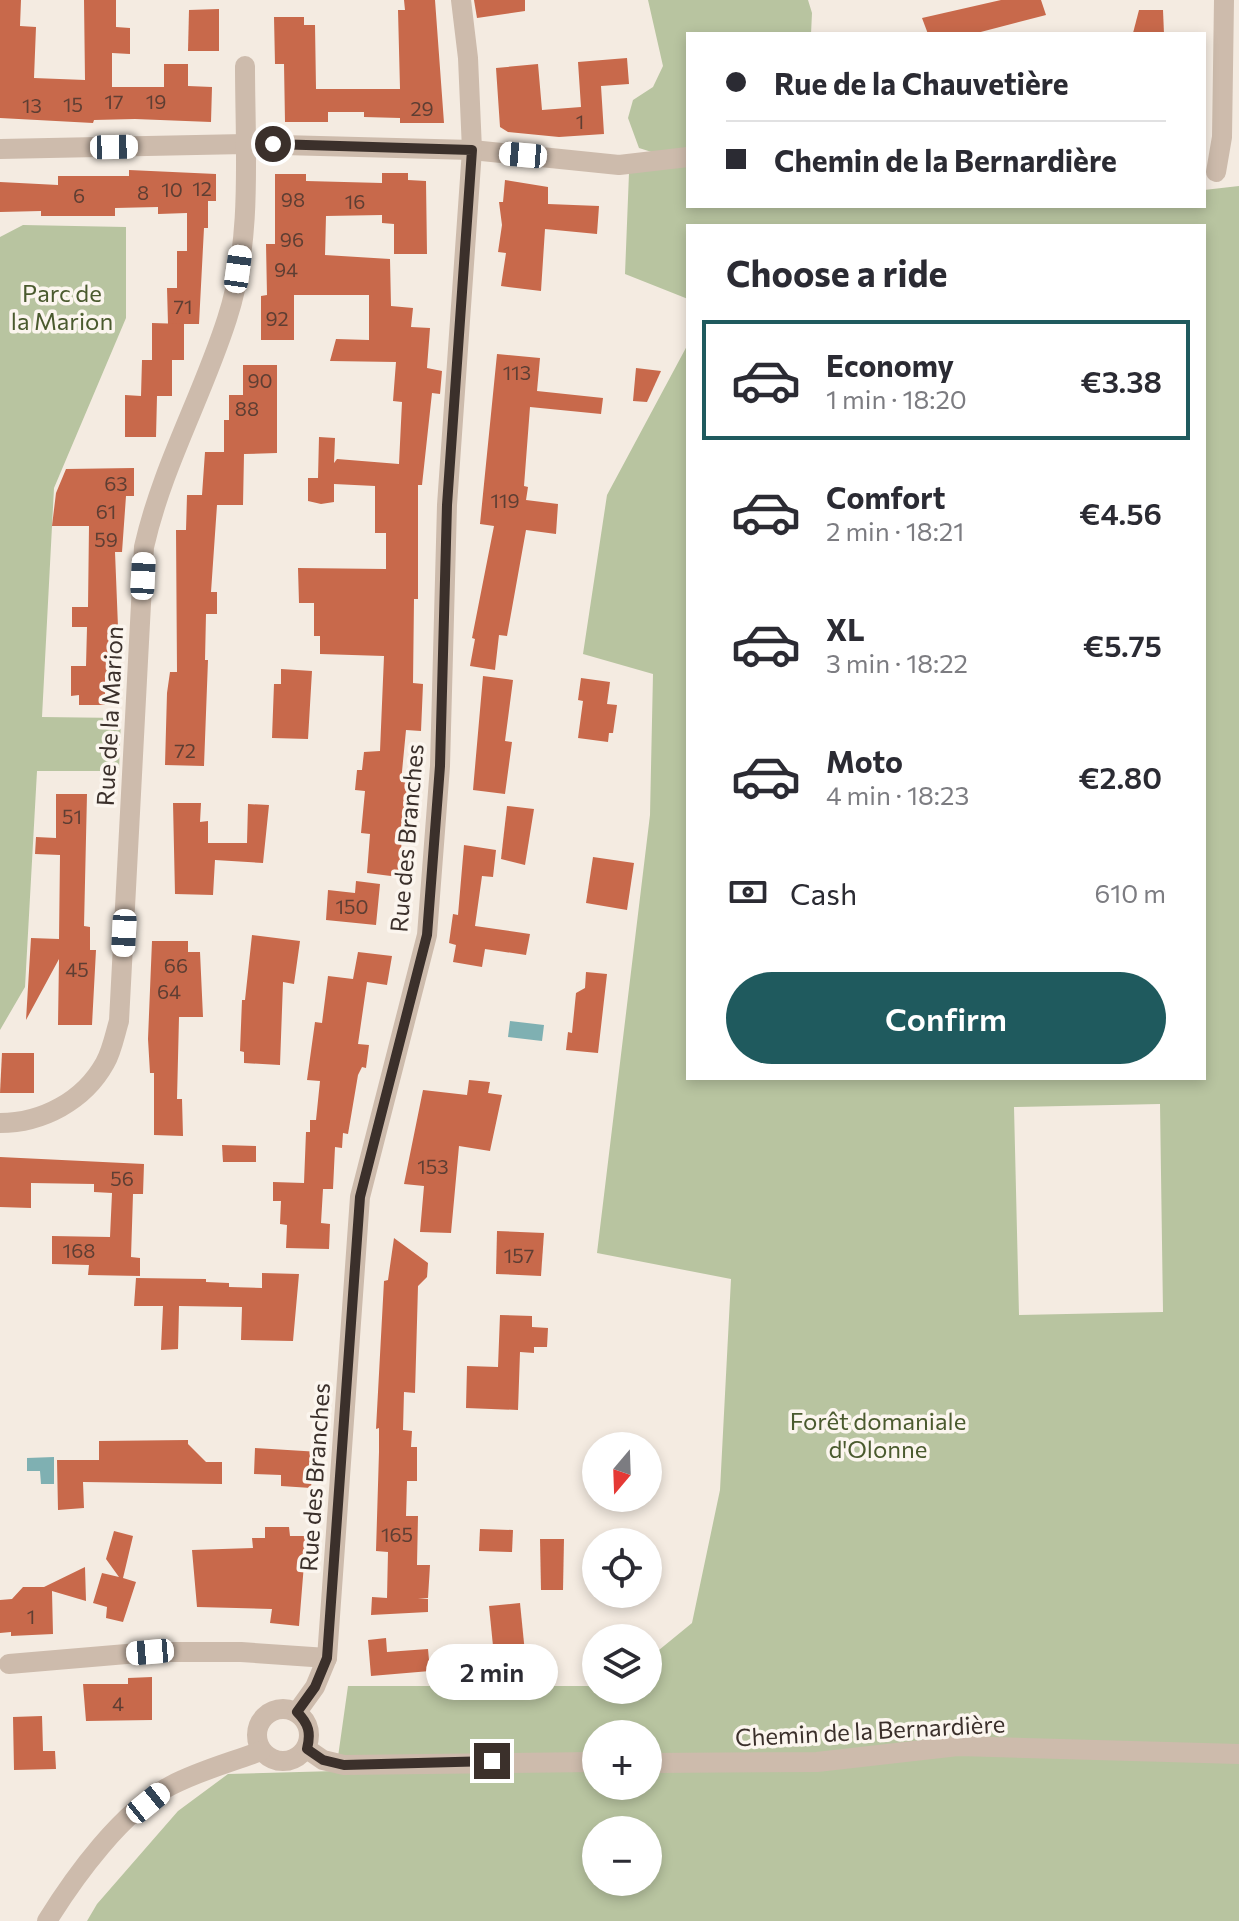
<!DOCTYPE html>
<meta charset="utf-8">
<style>
body{margin:0;font-family:Commissioner,sans-serif;background:#f2f2f3;color:#2b2b33;height:100vh;display:flex;flex-direction:column;font-size:30px;white-space:nowrap}
*{box-sizing:border-box;margin:0}
p{font-size:26px;color:#7c7c81}
.icon{flex:none;width:44px;height:44px;fill:none;stroke:currentColor;stroke-width:2;stroke-linecap:round;stroke-linejoin:round}
.map{position:relative;flex:1;overflow:hidden}
.drawer{position:absolute;left:686px;top:224px;width:520px;height:856px;display:flex;flex-direction:column;background:#fff;border-radius:0px;box-shadow:0 4px 12px #0003}
.drawer>*{flex:none}
.top-card{position:absolute;left:686px;top:32px;width:520px;height:176px;border-radius:0px;box-shadow:0 4px 12px #0003;display:grid;align-content:center;height:176px;padding:0 40px;background:#fff}
.needle{width:52px;rotate:199deg}
.buttons{position:absolute;left:582px;top:1432px;display:grid;gap:16px}
.buttons a{display:grid;place-items:center;width:80px;height:80px;border-radius:50%;background:#fff;box-shadow:0 4px 12px #0003;font-size:40px}
.end{position:absolute;width:36px;height:36px;margin:-18px;border:10px solid #3b302b;background:#fff;box-shadow:0 0 0 4px #fff}
.from{border-radius:50%}
.bubble{position:absolute;height:56px;border-radius:28px;background:#fff;box-shadow:0 4px 12px #0003;font-size:26px;font-weight:600;line-height:56px;text-align:center}
.car{position:absolute;width:24px;height:48px;margin:-24px -12px;border-radius:10px;box-shadow:0 0 6px 2px #0007;background:linear-gradient(#fff 24%,#345 0 40%,#fff 0 76%,#345 0 86%,#fff 0)}
.top-card b{display:flex;align-items:center;gap:28px;height:76px;font-size:30px}
.top-card b+b{border-top:2px solid #e1e1e2}
.top-card i{width:20px;height:20px;background:#2b2b33}
ul{padding:0;list-style:none}
li{display:flex;align-items:center;gap:24px;height:120px;margin:0 16px 12px;padding:0 24px;border:4px solid transparent;border-radius:0px}
li div{flex:1}
li b{display:block;font-size:30px}
li em{font-style:normal;font-weight:600}
li.selected{border-color:#1f5a5e}
li>.icon{width:72px;height:72px;stroke-width:1.5}
h2{padding:0 40px;font-size:36px;line-height:96px}
.pay{display:flex;align-items:center;gap:20px;height:88px;padding:0 40px;font-size:30px}
.pay p{margin-inline-start:auto}
.cta{display:flex;gap:16px;margin-top:auto;padding:16px 40px}
.cta a{flex:1;height:92px;border-radius:48px;background:#1f5a5e;color:#fff;font-size:32px;font-weight:600;line-height:92px;text-align:center}
.map>svg:first-child{display:block}
.green{fill:#b8c4a0;fill-rule:evenodd}
.water{fill:#7fb0b2}
.building{fill:#c8694b}
.lines{fill:none;stroke-linecap:round;stroke-linejoin:round}
.minor{stroke:#cdbbac;stroke-width:20}
.route{stroke:#3b302b;stroke-width:10}
.labels{text-anchor:middle;dominant-baseline:central;stroke-width:7;stroke-linejoin:round;paint-order:stroke}
.number-label{font-size:20px;fill:#5e3e33}
.park-label{font-size:24px;fill:#4a5a2e;stroke:#fbf5ee}
.street-label{font-size:24px;fill:#3b302b;stroke:#fbf5ee}
</style>
<div class="map">
<svg width="1239" height="1921" viewBox="0 0 1239 1921">
<rect width="100%" height="100%" fill="#f4ebe1"/>
<g class="green">
<path d="M 648,0 L 808,0 L 812,13 L 811,34 L 688,34 L 688,149 L 658,154 L 639,148 L 628,118 L 633,100 L 653,87 L 663,66 Z"/>
<path d="M 688,166 L 688,206 L 1204,206 L 1204,190 L 1239,186 L 1239,1921 L 87,1921 L 97,1904 L 178,1811 L 228,1774 L 336,1771 L 348,1686 L 596,1686 L 596,1690 L 648,1690 L 648,1659 L 692,1623 L 720,1490 L 731,1279 L 597,1253 L 650,815 L 653,674 L 583,654 L 607,495 L 688,344 L 688,1078 L 1204,1078 L 1204,226 L 688,226 L 688,299 L 625,274 L 629,173 ZM 1160,1104 L 1163,1312 L 1019,1315 L 1014,1107 ZM 596,1734 L 648,1734 L 648,1786 L 596,1786 ZM 596,1830 L 648,1830 L 648,1882 L 596,1882 Z"/>
<path d="M 23,225 L 126,227 L 126,318 L 54,488 L 42,717 L 121,718 L 119,771 L 37,771 L 25,987 L 0,1030 L 0,237 Z"/>
</g>
<g class="water">
<path d="M 510,1021 L 544,1025 L 542,1041 L 508,1037 Z"/>
<path d="M 54,1457 L 54,1484 L 41,1484 L 40,1471 L 27,1471 L 27,1458 Z"/>
</g>
<g class="building">
<path d="M 0,0 L 21,0 L 20,26 L 36,27 L 34,78 L 85,80 L 84,0 L 116,0 L 116,27 L 130,28 L 130,54 L 112,53 L 112,87 L 164,87 L 164,64 L 188,64 L 188,86 L 212,87 L 211,122 L 135,119 L 94,120 L 93,123 L 0,118 Z"/>
<path d="M 404,0 L 435,0 L 444,123 L 400,123 L 400,118 L 364,117 L 364,112 L 328,112 L 328,122 L 285,122 L 284,64 L 275,64 L 274,17 L 304,17 L 304,25 L 315,25 L 316,89 L 400,89 L 398,10 L 405,10 Z"/>
<path d="M 474,0 L 525,0 L 525,11 L 477,18 Z"/>
<path d="M 1001,0 L 1041,0 L 1046,15 L 973,34 L 928,34 L 922,18 Z"/>
<path d="M 219,9 L 219,51 L 188,51 L 189,10 Z"/>
<path d="M 1139,10 L 1163,10 L 1164,34 L 1133,33 Z"/>
<path d="M 627,58 L 629,84 L 601,86 L 604,134 L 559,137 L 508,132 L 500,127 L 496,68 L 538,64 L 542,110 L 581,107 L 578,62 Z"/>
<path d="M 129,170 L 216,174 L 216,201 L 208,201 L 208,228 L 204,228 L 199,324 L 168,324 L 167,288 L 177,288 L 177,251 L 187,251 L 187,213 L 158,214 L 158,207 L 115,208 L 115,216 L 41,216 L 41,211 L 0,212 L 0,182 L 58,185 L 58,176 L 129,176 Z"/>
<path d="M 382,173 L 408,173 L 408,180 L 426,181 L 427,254 L 394,254 L 394,224 L 382,223 L 382,215 L 326,216 L 325,255 L 390,259 L 391,306 L 413,308 L 411,327 L 430,328 L 427,368 L 442,371 L 440,394 L 432,393 L 422,485 L 418,485 L 418,599 L 414,599 L 413,683 L 423,684 L 422,708 L 421,731 L 406,730 L 401,782 L 412,783 L 410,810 L 404,810 L 399,877 L 367,873 L 370,834 L 361,833 L 365,791 L 355,790 L 357,770 L 362,770 L 364,752 L 380,751 L 384,656 L 320,654 L 320,636 L 314,636 L 314,603 L 299,603 L 298,568 L 386,569 L 386,533 L 375,533 L 375,486 L 334,484 L 334,502 L 321,504 L 308,501 L 308,478 L 318,478 L 319,437 L 335,438 L 334,463 L 337,459 L 399,464 L 402,402 L 393,401 L 396,362 L 330,361 L 336,339 L 369,340 L 369,295 L 294,295 L 294,340 L 261,340 L 261,296 L 267,295 L 266,244 L 275,244 L 275,174 L 306,174 L 306,181 L 382,183 Z"/>
<path d="M 505,180 L 548,187 L 548,204 L 599,206 L 597,234 L 545,229 L 541,291 L 501,286 L 506,253 L 498,252 L 502,225 L 499,202 L 503,202 Z"/>
<path d="M 152,323 L 184,324 L 184,360 L 172,360 L 172,396 L 151,396 L 157,396 L 156,437 L 125,437 L 125,395 L 141,396 L 142,360 L 152,360 Z"/>
<path d="M 497,354 L 540,358 L 537,391 L 603,398 L 601,414 L 530,407 L 524,486 L 528,487 L 526,500 L 558,504 L 556,534 L 526,530 L 507,636 L 499,635 L 495,670 L 470,666 L 475,639 L 472,638 L 494,526 L 480,524 Z"/>
<path d="M 243,365 L 277,365 L 277,453 L 244,454 L 243,505 L 217,505 L 211,592 L 217,592 L 217,614 L 206,614 L 205,660 L 208,660 L 204,766 L 165,765 L 167,693 L 170,672 L 177,672 L 176,530 L 186,530 L 187,495 L 202,495 L 205,452 L 224,452 L 224,420 L 229,420 L 229,395 L 243,395 Z"/>
<path d="M 636,368 L 661,371 L 647,402 L 633,401 Z"/>
<path d="M 134,468 L 134,496 L 126,496 L 122,552 L 115,552 L 118,627 L 113,627 L 113,666 L 110,676 L 105,676 L 105,705 L 79,705 L 79,695 L 71,696 L 71,666 L 86,666 L 87,627 L 72,627 L 72,607 L 88,607 L 89,526 L 52,526 L 56,493 L 66,469 Z"/>
<path d="M 281,669 L 312,671 L 308,739 L 272,738 L 274,684 L 281,684 Z"/>
<path d="M 483,676 L 513,680 L 505,741 L 512,742 L 505,794 L 473,790 Z"/>
<path d="M 581,678 L 610,682 L 607,704 L 617,705 L 613,733 L 609,733 L 608,742 L 578,738 L 583,701 L 578,700 Z"/>
<path d="M 56,794 L 87,794 L 84,926 L 90,927 L 90,950 L 96,950 L 92,1025 L 58,1025 L 59,959 L 26,1020 L 31,938 L 59,939 L 60,855 L 35,854 L 36,837 L 56,838 Z"/>
<path d="M 173,803 L 201,803 L 200,822 L 208,821 L 208,843 L 247,843 L 248,804 L 269,805 L 263,863 L 215,860 L 213,895 L 175,894 Z"/>
<path d="M 507,806 L 534,809 L 525,865 L 501,859 Z"/>
<path d="M 464,845 L 496,850 L 493,877 L 482,876 L 475,926 L 530,934 L 526,955 L 485,949 L 482,967 L 453,962 L 456,945 L 449,943 L 453,914 L 458,915 Z"/>
<path d="M 593,857 L 634,863 L 627,910 L 586,903 Z"/>
<path d="M 356,881 L 380,884 L 376,925 L 326,920 L 328,890 L 355,893 Z"/>
<path d="M 252,935 L 300,941 L 294,984 L 283,982 L 280,1065 L 244,1063 L 244,1052 L 240,1051 L 242,1000 L 245,1000 Z"/>
<path d="M 152,941 L 188,941 L 188,952 L 200,952 L 203,1017 L 179,1017 L 177,1099 L 182,1099 L 183,1136 L 154,1135 L 154,1073 L 150,1073 L 148,1039 Z"/>
<path d="M 358,952 L 392,956 L 387,985 L 367,982 L 358,1044 L 369,1045 L 366,1068 L 362,1067 L 358,1075 L 348,1134 L 343,1133 L 342,1148 L 335,1147 L 333,1189 L 323,1189 L 321,1223 L 330,1224 L 329,1249 L 286,1248 L 287,1225 L 280,1224 L 281,1201 L 273,1201 L 273,1182 L 304,1183 L 306,1132 L 310,1132 L 310,1120 L 316,1120 L 320,1081 L 307,1080 L 315,1022 L 322,1023 L 328,976 L 353,979 Z"/>
<path d="M 586,972 L 607,974 L 598,1053 L 566,1050 L 568,1032 L 572,1033 L 576,993 L 585,988 Z"/>
<path d="M 2,1053 L 34,1053 L 34,1093 L 0,1093 Z"/>
<path d="M 469,1080 L 490,1082 L 488,1093 L 502,1095 L 490,1151 L 459,1146 L 451,1233 L 420,1232 L 424,1186 L 404,1184 L 423,1090 L 467,1095 Z"/>
<path d="M 222,1145 L 256,1146 L 256,1162 L 223,1162 Z"/>
<path d="M 0,1157 L 144,1164 L 143,1194 L 133,1194 L 131,1257 L 140,1258 L 140,1276 L 88,1275 L 89,1265 L 52,1264 L 52,1236 L 110,1237 L 112,1193 L 94,1192 L 94,1184 L 31,1183 L 31,1208 L 0,1207 Z"/>
<path d="M 497,1231 L 544,1233 L 541,1276 L 496,1274 Z"/>
<path d="M 394,1238 L 428,1263 L 427,1277 L 418,1286 L 415,1393 L 404,1392 L 403,1430 L 412,1431 L 411,1447 L 417,1447 L 417,1481 L 407,1481 L 406,1516 L 418,1516 L 417,1565 L 430,1565 L 428,1598 L 418,1599 L 428,1599 L 428,1612 L 371,1615 L 372,1597 L 387,1598 L 388,1552 L 376,1551 L 379,1452 L 379,1428 L 376,1429 L 384,1281 L 388,1280 Z"/>
<path d="M 262,1273 L 299,1274 L 293,1341 L 241,1340 L 242,1307 L 179,1306 L 178,1349 L 161,1350 L 163,1306 L 134,1306 L 136,1278 L 206,1279 L 206,1282 L 229,1283 L 229,1287 L 262,1288 Z"/>
<path d="M 500,1315 L 532,1316 L 532,1327 L 548,1328 L 547,1347 L 534,1347 L 534,1353 L 520,1352 L 518,1410 L 466,1408 L 467,1366 L 498,1367 Z"/>
<path d="M 188,1440 L 188,1444 L 206,1462 L 222,1462 L 222,1484 L 83,1482 L 84,1508 L 58,1510 L 57,1460 L 99,1460 L 99,1441 Z"/>
<path d="M 255,1448 L 320,1452 L 319,1477 L 312,1476 L 311,1488 L 281,1486 L 281,1475 L 254,1474 Z"/>
<path d="M 265,1527 L 289,1527 L 290,1536 L 307,1536 L 307,1564 L 304,1564 L 299,1626 L 270,1623 L 272,1609 L 197,1607 L 192,1550 L 253,1548 L 252,1538 L 265,1538 Z"/>
<path d="M 480,1529 L 513,1530 L 512,1552 L 479,1551 Z"/>
<path d="M 114,1531 L 133,1536 L 123,1578 L 136,1582 L 123,1622 L 106,1618 L 107,1607 L 93,1603 L 102,1573 L 119,1577 L 106,1559 Z"/>
<path d="M 540,1539 L 564,1539 L 563,1590 L 541,1590 Z"/>
<path d="M 85,1567 L 86,1601 L 52,1591 L 53,1634 L 11,1636 L 11,1632 L 0,1633 L 0,1600 L 12,1599 L 23,1587 L 44,1587 Z"/>
<path d="M 520,1603 L 525,1653 L 494,1656 L 489,1606 Z"/>
<path d="M 386,1638 L 387,1652 L 428,1649 L 430,1671 L 371,1676 L 368,1640 Z"/>
<path d="M 152,1677 L 152,1720 L 86,1721 L 83,1684 L 128,1684 L 128,1678 Z"/>
<path d="M 42,1716 L 43,1751 L 55,1751 L 56,1769 L 14,1770 L 13,1717 Z"/>
</g>
<g class="lines">
<g class="minor">
<path d="M 0,149 L 245,144 L 472,150 L 619,165 L 688,157"/>
<path d="M 1216,172 L 1222,137 L 1224,0"/>
<path d="M 0,1123 C 42,1123 84,1101 105,1063 C 112,1051 115,1034 119,1021 L 144,547 C 162,467 202,397 227,319 C 253,240 245,149 245,66"/>
<path d="M 9,1664 L 150,1652 L 241,1652 L 327,1658"/>
<circle cx="283" cy="1735" r="26"/>
<path d="M 297,1712 L 315,1687 L 327,1658 L 360,1197 L 427,935 L 440,766 L 447,505 L 472,150 L 468,58 L 461,0"/>
<path d="M 307,1749 L 323,1760 L 344,1765 L 596,1762"/>
<path d="M 648,1763 L 817,1762 L 958,1746 L 1239,1754"/>
<path d="M 47,1921 C 75,1876 122,1811 170,1786 C 198,1771 232,1762 261,1751"/>
</g>
</g>
<g class="lines">
<path class="route" d="M 273,144 L 472,150 L 447,505 L 440,766 L 427,935 L 360,1197 L 327,1658 L 315,1687 L 297,1712 C 309,1724 311,1733 307,1749 L 323,1760 L 344,1765 L 492,1761"/>
</g>
<g class="labels">
<g class="number-label">
<text x="114" y="101">17</text>
<text x="156" y="101">19</text>
<text x="73" y="104">15</text>
<text x="32" y="105">13</text>
<text x="422" y="108">29</text>
<text x="580" y="121">1</text>
<text x="202" y="188">12</text>
<text x="172" y="189">10</text>
<text x="143" y="192">8</text>
<text x="79" y="195">6</text>
<text x="293" y="199">98</text>
<text x="355" y="201">16</text>
<text x="292" y="239">96</text>
<text x="286" y="269">94</text>
<text x="183" y="306">71</text>
<text x="277" y="318">92</text>
<text x="517" y="372">113</text>
<text x="260" y="380">90</text>
<text x="247" y="408">88</text>
<text x="116" y="483">63</text>
<text x="505" y="500">119</text>
<text x="106" y="511">61</text>
<text x="106" y="539">59</text>
<text x="185" y="750">72</text>
<text x="72" y="816">51</text>
<text x="352" y="906">150</text>
<text x="176" y="965">66</text>
<text x="77" y="969">45</text>
<text x="169" y="991">64</text>
<text x="433" y="1166">153</text>
<text x="122" y="1178">56</text>
<text x="79" y="1250">168</text>
<text x="519" y="1255">157</text>
<text x="397" y="1534">165</text>
<text x="31" y="1616">1</text>
<text x="118" y="1703">4</text>
</g>
<g class="park-label">
<text x="62" y="292">Parc de<tspan x="62" dy="28">la Marion</tspan></text>
<text x="878" y="1420">Forêt domaniale<tspan x="878" dy="28">d'Olonne</tspan></text>
</g>
<g class="street-label">
<text transform="translate(109 716) rotate(-87)">Rue de la Marion</text>
<text transform="translate(406 838) rotate(-85)">Rue des Branches</text>
<text transform="translate(314 1477) rotate(-86)">Rue des Branches</text>
<text transform="translate(870 1730) rotate(-3)">Chemin de la Bernardière</text>
</g>
</g>
</svg>
<div class="buttons">
<a><svg class="needle" viewBox="-14 -14 28 28"><path d="M0-13l5 13h-10z" fill="#e53935"/><path d="M0 13l5-13h-10z" fill="#7c7c81"/></svg></a>
<a><svg class="icon" aria-label="locate" viewBox="0 0 24 24"><circle cx="12" cy="12" r="6"/><path d="M12 2v4M12 18v4M2 12h4M18 12h4"/></svg></a>
<a><svg class="icon" aria-label="layers" viewBox="0 0 24 24"><path d="M12 4l9 5-9 5-9-5zM3 14l9 5 9-5"/></svg></a>
<a>+</a>
<a>−</a>
</div>
<i class="end from" style="left:273px;top:144px"></i>
<i class="end" style="left:492px;top:1761px"></i>
<div class="bubble" style="left:426px;top:1644px;width:132px">2 min</div>
<i class="car" style="left:114px;top:147px;rotate:89deg"></i>
<i class="car" style="left:523px;top:155px;rotate:275deg"></i>
<i class="car" style="left:238px;top:269px;rotate:8deg"></i>
<i class="car" style="left:143px;top:576px;rotate:3deg"></i>
<i class="car" style="left:124px;top:933px;rotate:183deg"></i>
<i class="car" style="left:150px;top:1652px;rotate:265deg"></i>
<i class="car" style="left:148px;top:1803px;rotate:51deg"></i>
<div class="top-card">
<b><i class="from"></i>Rue de la Chauvetière</b>
<b><i></i>Chemin de la Bernardière</b>
</div>
<section class="drawer">
<h2>Choose a ride</h2>
<ul>
<li class="selected"><svg class="icon" aria-label="car" viewBox="0 0 24 24"><path d="M5 17H2v-5l4-1 3-4h7l3 4 3 1v5h-3M9 17h6M6 11h13"/><circle cx="7" cy="17" r="2"/><circle cx="17" cy="17" r="2"/></svg><div><b>Economy</b><p>1 min · 18:20</p></div><em>€3.38</em></li>
<li><svg class="icon" aria-label="car" viewBox="0 0 24 24"><path d="M5 17H2v-5l4-1 3-4h7l3 4 3 1v5h-3M9 17h6M6 11h13"/><circle cx="7" cy="17" r="2"/><circle cx="17" cy="17" r="2"/></svg><div><b>Comfort</b><p>2 min · 18:21</p></div><em>€4.56</em></li>
<li><svg class="icon" aria-label="car" viewBox="0 0 24 24"><path d="M5 17H2v-5l4-1 3-4h7l3 4 3 1v5h-3M9 17h6M6 11h13"/><circle cx="7" cy="17" r="2"/><circle cx="17" cy="17" r="2"/></svg><div><b>XL</b><p>3 min · 18:22</p></div><em>€5.75</em></li>
<li><svg class="icon" aria-label="car" viewBox="0 0 24 24"><path d="M5 17H2v-5l4-1 3-4h7l3 4 3 1v5h-3M9 17h6M6 11h13"/><circle cx="7" cy="17" r="2"/><circle cx="17" cy="17" r="2"/></svg><div><b>Moto</b><p>4 min · 18:23</p></div><em>€2.80</em></li>
</ul>
<div class="pay"><svg class="icon" aria-label="cash" viewBox="0 0 24 24"><path d="M3 7h18v10H3z"/><circle cx="12" cy="12" r="2"/></svg>Cash<p>610 m</p></div>
<div class="cta"><a>Confirm</a></div>
</section>
</div>
